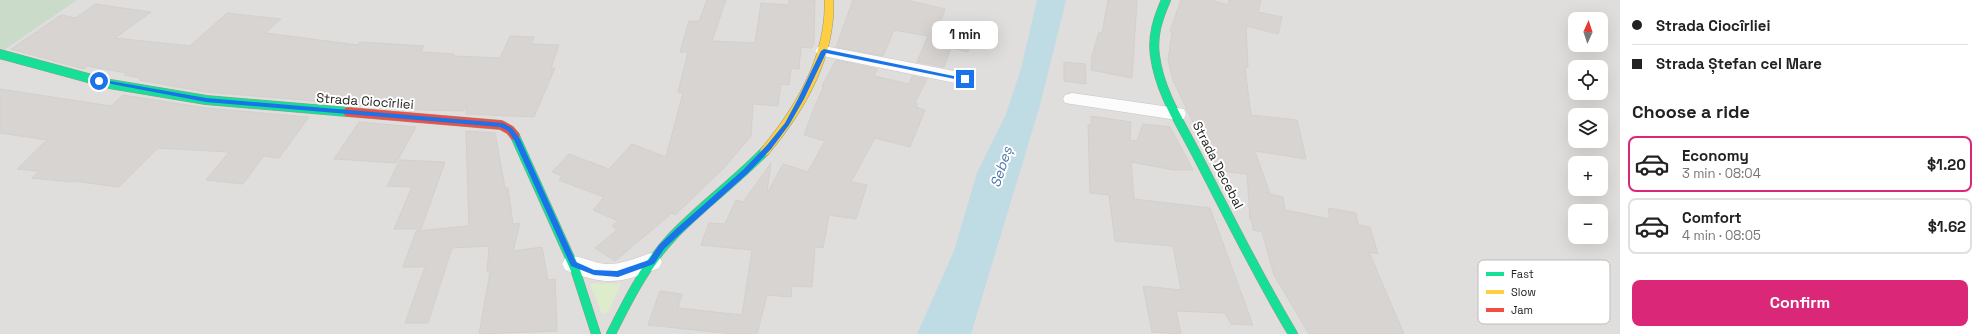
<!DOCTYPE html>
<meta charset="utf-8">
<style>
body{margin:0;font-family:"Space Grotesk",sans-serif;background:#f6f6f6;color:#222;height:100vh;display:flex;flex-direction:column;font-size:15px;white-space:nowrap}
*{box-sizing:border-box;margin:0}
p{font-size:13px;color:#767676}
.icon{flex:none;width:22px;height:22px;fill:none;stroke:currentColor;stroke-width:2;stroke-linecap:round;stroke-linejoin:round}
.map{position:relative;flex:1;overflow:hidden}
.drawer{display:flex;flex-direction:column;background:#fff;width:360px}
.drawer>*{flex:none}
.banner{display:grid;align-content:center;height:88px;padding:0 12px;background:#fff}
.needle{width:26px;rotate:3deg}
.controls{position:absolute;left:1568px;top:12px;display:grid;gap:8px}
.controls a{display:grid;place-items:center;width:40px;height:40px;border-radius:8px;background:#fff;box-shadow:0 4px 16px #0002;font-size:20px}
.end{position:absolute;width:18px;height:18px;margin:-9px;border:5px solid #1a73e8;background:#fff;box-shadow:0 0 0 2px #fff}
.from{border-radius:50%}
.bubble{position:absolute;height:28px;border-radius:8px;background:#fff;box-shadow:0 4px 16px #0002;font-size:13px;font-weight:700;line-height:28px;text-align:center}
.banner b{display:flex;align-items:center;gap:14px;height:38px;font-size:15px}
.banner b+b{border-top:1px solid #e0e0e0}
.banner i{width:10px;height:10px;background:#222}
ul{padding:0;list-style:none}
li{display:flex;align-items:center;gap:12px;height:56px;margin:0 8px 6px;padding:0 4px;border:2px solid #e0e0e0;border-radius:8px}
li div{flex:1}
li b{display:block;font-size:15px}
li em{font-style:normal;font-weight:700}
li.selected{border-color:#db2777}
li>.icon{width:36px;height:36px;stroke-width:1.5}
h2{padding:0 12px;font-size:18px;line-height:48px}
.primary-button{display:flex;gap:8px;margin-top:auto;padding:8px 12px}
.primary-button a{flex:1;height:46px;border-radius:8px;background:#db2777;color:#fff;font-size:16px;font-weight:700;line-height:46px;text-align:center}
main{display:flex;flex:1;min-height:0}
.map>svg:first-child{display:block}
.residential{fill:#dfdedc;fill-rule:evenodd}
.grass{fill:#ddeccb}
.cemetery{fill:#cadbca}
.water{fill:#bfdbe3}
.building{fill:#d7d4d2;stroke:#d3d0cc}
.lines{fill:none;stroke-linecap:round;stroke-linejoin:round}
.street-casing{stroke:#c9c8c7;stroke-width:1}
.fast-casing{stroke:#999a82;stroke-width:10}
.slow-casing{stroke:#999a82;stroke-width:10}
.jam-casing{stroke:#999a82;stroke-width:10}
.street{fill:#fdfcfc;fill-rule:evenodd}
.fast{stroke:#16e098;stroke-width:9}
.slow{stroke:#ffcf43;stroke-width:9}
.jam{stroke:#f24e42;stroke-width:9}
.route{fill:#1a73e8}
.labels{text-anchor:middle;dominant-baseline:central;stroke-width:4;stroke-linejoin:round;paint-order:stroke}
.street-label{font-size:13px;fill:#222;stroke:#fff}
.water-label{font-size:14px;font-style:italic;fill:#4a7aab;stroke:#fff}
.key{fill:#fff;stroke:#bdbdbd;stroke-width:1}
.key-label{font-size:11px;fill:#222}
</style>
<main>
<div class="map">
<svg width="1620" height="334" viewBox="0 0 1620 334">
<rect width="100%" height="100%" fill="#f0eeeb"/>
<path class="residential" d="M 0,0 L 1620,0 L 1620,334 L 0,334 ZM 1575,19 L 1601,19 L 1601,45 L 1575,45 ZM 1575,67 L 1601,67 L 1601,93 L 1575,93 ZM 1575,115 L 1601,115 L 1601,141 L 1575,141 ZM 1575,163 L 1601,163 L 1601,189 L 1575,189 ZM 1575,211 L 1601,211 L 1601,237 L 1575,237 Z"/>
<path class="grass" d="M 592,283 C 599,284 619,283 621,284 L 608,312 L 602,314 L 590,284 Z"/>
<path class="cemetery" d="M 0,0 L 77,0 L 4,50 L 0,49 Z"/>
<path class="water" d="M 1037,0 L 1066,0 L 1040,105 L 971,334 L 917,334 L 954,251 L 977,173 L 1006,114 L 1021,69 Z"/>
<g class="building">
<path d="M 707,0 L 726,0 L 712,41 L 755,43 L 761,3 L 789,5 L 789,0 L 815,0 L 814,44 L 812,48 L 801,47 L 799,69 L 791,68 L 789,85 L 781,84 L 778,106 L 753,104 L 751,136 L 724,168 L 675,215 L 672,213 L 615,261 L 595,248 L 617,230 L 612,226 L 618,221 L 593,210 L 604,197 L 559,180 L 562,176 L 552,172 L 569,154 L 609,169 L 632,144 L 666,157 L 683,93 L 678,92 L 688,52 L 680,52 L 689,21 L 699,21 Z"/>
<path d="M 853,0 L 906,0 L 945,9 L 939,26 L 973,33 L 968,52 L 951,48 L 944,67 L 917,62 L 928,36 L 894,30 L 883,56 L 836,47 Z"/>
<path d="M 1108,0 L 1137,0 L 1132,78 L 1091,70 L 1092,56 L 1099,32 L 1102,33 Z"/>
<path d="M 1181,0 L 1211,0 L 1228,5 L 1229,0 L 1261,0 L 1258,12 L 1282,17 L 1278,34 L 1246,26 L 1248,67 L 1245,68 L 1251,115 L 1297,120 L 1306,159 L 1255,151 L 1270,194 L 1283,197 L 1285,210 L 1330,219 L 1328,208 L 1356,213 L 1358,225 L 1370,227 L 1378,254 L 1369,252 L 1404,334 L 1309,334 L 1274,275 L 1262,232 L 1253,230 L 1252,220 L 1250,220 L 1247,174 L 1220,171 L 1217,169 L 1196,129 L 1173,80 L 1168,60 L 1172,32 L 1170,31 Z"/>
<path d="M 95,4 L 151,12 L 115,38 L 190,46 L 227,13 L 281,19 L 265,33 L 358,45 L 360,42 L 424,46 L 421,52 L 454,54 L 453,56 L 500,58 L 510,36 L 534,37 L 531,44 L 559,45 L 551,68 L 555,68 L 534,117 L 466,114 L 466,105 L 463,111 L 425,110 L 206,92 L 139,80 L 142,78 L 124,75 L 127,73 L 87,66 L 84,69 L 11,49 L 61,15 L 76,18 Z"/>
<path d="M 836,60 L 877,69 L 874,76 L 909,84 L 912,76 L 927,79 L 915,103 L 918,104 L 916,107 L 925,110 L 910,147 L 875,138 L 851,182 L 867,185 L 856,219 L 829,215 L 823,248 L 815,247 L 812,287 L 792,286 L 791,297 L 767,295 L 757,334 L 733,334 L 648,325 L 660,291 L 682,294 L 678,308 L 742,315 L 752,250 L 701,245 L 709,223 L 725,224 L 736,200 L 743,202 L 771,163 L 767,191 L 768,192 L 783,164 L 808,172 L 825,141 L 804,135 L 814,108 L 824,86 L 822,86 Z"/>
<path d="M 1064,62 L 1085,64 L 1086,84 L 1064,81 Z"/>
<path d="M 0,89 L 111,106 L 123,95 L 206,108 L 309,117 L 279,158 L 264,156 L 243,184 L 206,180 L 229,152 L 158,148 L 119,187 L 73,181 L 71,182 L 32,178 L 39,171 L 17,169 L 47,140 L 0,133 Z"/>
<path d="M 1091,116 L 1131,122 L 1130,140 L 1137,141 L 1143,124 L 1170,127 L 1193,170 L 1174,170 L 1131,162 L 1134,199 L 1210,208 L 1253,325 L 1231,324 L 1225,313 L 1176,311 L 1181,334 L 1152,332 L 1143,286 L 1181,290 L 1173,246 L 1115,241 L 1109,195 L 1090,193 L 1088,125 L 1091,125 Z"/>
<path d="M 359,122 L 416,127 L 396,163 L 334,159 Z"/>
<path d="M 466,131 L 495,133 L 505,188 L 508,188 L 513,224 L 520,223 L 513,251 L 542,247 L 548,280 L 555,279 L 557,331 L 479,334 L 490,272 L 487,272 L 489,246 L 452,248 L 428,323 L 405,323 L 425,267 L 403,267 L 416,231 L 469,226 Z"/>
<path d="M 400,160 L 445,162 L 421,229 L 394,229 L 412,187 L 387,186 Z"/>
</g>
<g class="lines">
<defs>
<g id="street">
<path d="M 824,46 L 965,73 L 971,75 L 974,79 L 971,83 L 965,85 L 818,55 L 815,51 L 818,47 Z"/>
<path d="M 1072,93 L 1184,109 L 1186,114 L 1184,119 L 1177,120 L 1065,103 L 1063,99 L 1065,95 Z"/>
<path d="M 651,253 L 659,256 L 662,262 L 659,268 C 619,284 606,286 565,270 L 562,264 L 565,258 C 579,253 591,263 605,264 C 621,265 636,258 651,253 Z"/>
</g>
<g id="fast">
<path d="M 1166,0 C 1158,18 1152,36 1155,56 C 1160,94 1183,127 1200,161 C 1230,219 1259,278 1293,334"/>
<path d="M 0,54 L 110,84 L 206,100 L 348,112"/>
<path d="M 515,136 L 575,269 L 596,334"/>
<path d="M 611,334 C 628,300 645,266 671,238 C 700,207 735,182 765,151"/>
</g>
<path id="slow" d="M 765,151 C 801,108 831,57 829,0"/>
<path id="jam" d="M 348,112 L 501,125 L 510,130 L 515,136"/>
</defs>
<use href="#street" class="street-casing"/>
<use href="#fast" class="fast-casing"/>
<use href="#slow" class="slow-casing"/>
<use href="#jam" class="jam-casing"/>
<use href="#street" class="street"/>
<use href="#fast" class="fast"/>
<use href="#slow" class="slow"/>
<use href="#jam" class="jam"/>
</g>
<path class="route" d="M 824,49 L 968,79 L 965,81 L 826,53 L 804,99 L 789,125 L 771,149 L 747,174 L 681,233 L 664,249 L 654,264 L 618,277 L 594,275 L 571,266 L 514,140 L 508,131 L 500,127 L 206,102 L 96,81 L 99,79 L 206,98 L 503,123 L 512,128 L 520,139 L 576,262 L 594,270 L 617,271 L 649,260 L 659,245 L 676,229 L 743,170 L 767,145 L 785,123 L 798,99 L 821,51 Z"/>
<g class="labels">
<g class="street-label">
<text transform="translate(365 101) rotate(4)">Strada Ciocîrliei</text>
<text transform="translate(1218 165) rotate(63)">Strada Decebal</text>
</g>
<g class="water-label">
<text transform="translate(1001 167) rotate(-72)">Sebeș</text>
</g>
</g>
<rect x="1478" y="260" width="132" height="64" rx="6" class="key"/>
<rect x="1486" y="272" width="18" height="4" fill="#16e098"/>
<rect x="1486" y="290" width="18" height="4" fill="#ffcf43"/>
<rect x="1486" y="308" width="18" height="4" fill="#f24e42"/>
<g class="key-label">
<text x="1511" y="278">Fast</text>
<text x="1511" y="296">Slow</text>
<text x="1511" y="314">Jam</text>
</g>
</svg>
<div class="controls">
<a><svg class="needle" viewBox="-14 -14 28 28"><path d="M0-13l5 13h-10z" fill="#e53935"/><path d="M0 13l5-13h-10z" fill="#767676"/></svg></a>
<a><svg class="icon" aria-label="locate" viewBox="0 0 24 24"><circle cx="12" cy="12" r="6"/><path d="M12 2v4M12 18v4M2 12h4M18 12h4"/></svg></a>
<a><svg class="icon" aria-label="layers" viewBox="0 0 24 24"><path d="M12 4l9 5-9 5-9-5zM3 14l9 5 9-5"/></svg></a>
<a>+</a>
<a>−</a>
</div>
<i class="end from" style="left:99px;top:81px"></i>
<i class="end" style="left:965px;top:79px"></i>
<div class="bubble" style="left:932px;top:21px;width:66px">1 min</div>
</div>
<section class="drawer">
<div class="banner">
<b><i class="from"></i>Strada Ciocîrliei</b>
<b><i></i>Strada Ștefan cel Mare</b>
</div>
<h2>Choose a ride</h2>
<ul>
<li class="selected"><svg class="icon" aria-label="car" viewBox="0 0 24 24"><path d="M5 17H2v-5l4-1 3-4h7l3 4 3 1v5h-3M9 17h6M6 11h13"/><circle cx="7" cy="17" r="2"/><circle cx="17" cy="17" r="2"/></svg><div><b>Economy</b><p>3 min · 08:04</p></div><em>$1.20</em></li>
<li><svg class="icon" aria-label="car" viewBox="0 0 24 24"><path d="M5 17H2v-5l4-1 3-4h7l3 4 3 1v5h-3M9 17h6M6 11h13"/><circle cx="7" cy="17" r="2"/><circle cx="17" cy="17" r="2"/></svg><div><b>Comfort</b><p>4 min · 08:05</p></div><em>$1.62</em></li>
</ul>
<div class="primary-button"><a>Confirm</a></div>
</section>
</main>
